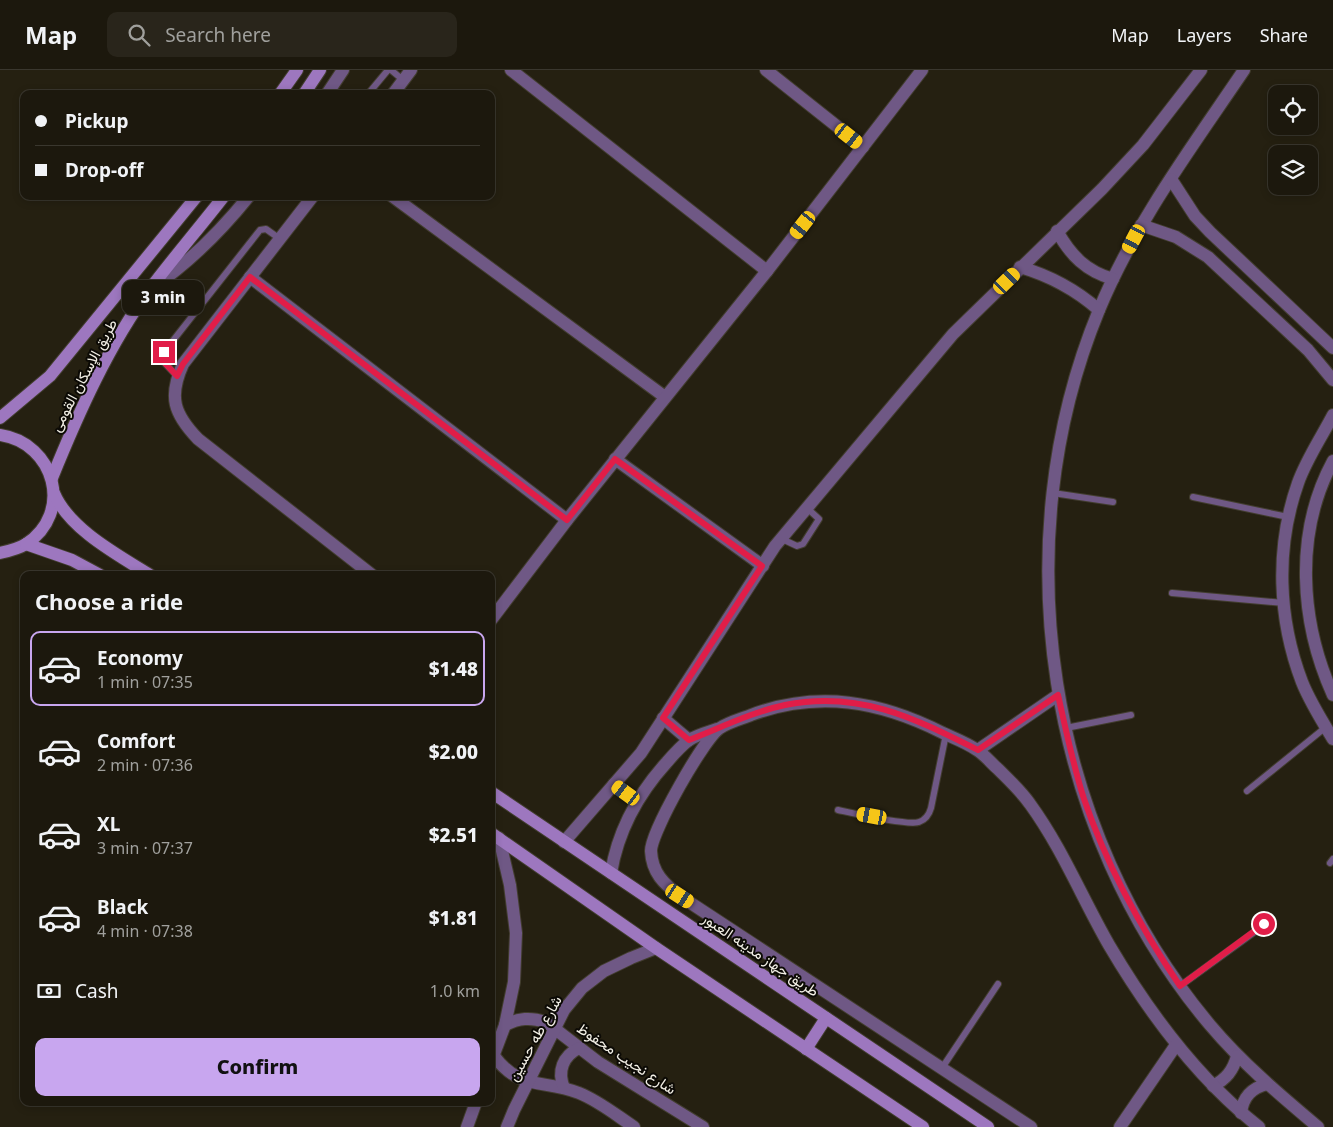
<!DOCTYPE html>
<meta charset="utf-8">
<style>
body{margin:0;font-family:"Noto Sans",Vazirmatn,sans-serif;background:#29251b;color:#f1f3f6;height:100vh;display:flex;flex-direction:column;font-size:19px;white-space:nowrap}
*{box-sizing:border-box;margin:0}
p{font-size:16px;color:#a0a09d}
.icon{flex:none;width:28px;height:28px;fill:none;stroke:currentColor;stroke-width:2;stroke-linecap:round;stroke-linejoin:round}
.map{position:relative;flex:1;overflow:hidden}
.drawer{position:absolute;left:20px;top:501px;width:475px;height:535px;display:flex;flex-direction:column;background:#1c180d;border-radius:10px;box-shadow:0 2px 8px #0003,0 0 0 1px #3a372e}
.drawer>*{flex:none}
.top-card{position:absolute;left:20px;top:20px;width:475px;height:110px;border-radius:10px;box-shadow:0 2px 8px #0003,0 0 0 1px #3a372e;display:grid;align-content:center;height:110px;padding:0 15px;background:#1c180d}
.controls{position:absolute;left:1268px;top:15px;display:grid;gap:10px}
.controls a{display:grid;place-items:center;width:50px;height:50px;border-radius:10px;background:#1c180d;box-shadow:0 2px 8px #0003,0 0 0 1px #3a372e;font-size:25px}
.end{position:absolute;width:22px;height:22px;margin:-11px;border:6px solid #e11d48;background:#fff;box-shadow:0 0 0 2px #fff}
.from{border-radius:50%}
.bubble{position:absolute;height:35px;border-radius:10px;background:#1c180d;box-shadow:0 2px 8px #0003,0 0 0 1px #3a372e;font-size:16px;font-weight:800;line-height:35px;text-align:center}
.car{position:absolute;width:15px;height:30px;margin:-15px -8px;border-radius:6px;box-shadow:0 0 4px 1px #0007;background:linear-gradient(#f5c518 24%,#345 0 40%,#f5c518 0 76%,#345 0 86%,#f5c518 0)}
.top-card b{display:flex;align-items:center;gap:18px;height:48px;font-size:19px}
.top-card b+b{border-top:1px solid #3a372e}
.top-card i{width:12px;height:12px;background:#f1f3f6}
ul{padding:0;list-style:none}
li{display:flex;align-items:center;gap:15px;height:75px;margin:0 10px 8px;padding:0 5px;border:2px solid transparent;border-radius:10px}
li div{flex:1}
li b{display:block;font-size:19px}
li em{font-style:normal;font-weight:800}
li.active{border-color:#c8a6ef}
li>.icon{width:45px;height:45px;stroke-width:1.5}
h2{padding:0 15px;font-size:22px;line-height:60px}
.pay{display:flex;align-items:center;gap:12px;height:55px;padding:0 15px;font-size:19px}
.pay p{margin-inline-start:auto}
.button{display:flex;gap:10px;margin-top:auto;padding:10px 15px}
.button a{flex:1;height:58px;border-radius:10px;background:#c8a6ef;color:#111;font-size:20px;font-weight:800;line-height:58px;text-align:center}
header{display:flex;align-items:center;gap:30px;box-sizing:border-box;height:70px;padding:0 25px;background:#1c180d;border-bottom:1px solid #3a372e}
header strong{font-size:24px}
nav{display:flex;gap:28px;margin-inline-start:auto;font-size:18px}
.search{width:350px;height:45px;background:#29251b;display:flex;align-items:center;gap:12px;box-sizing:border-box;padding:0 18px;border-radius:10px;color:#a0a09d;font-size:19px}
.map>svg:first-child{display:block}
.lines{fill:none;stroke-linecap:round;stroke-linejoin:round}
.service-casing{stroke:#423d2f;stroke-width:8}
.minor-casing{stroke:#423d2f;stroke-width:14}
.tertiary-casing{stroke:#423d2f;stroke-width:14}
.secondary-casing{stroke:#423d2f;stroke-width:14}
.service{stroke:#6f5885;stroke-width:6}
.minor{stroke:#6f5885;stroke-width:12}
.tertiary{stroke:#6f5885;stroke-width:12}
.secondary{stroke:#9d77bf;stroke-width:12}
.route{stroke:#e11d48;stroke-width:6}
.labels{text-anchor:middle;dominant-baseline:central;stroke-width:4;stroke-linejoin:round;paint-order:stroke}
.street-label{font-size:15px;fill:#f2efe5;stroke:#0c0a05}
</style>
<header>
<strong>Map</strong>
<div class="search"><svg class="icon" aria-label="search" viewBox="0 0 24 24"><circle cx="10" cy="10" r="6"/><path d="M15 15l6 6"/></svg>Search here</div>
<nav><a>Map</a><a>Layers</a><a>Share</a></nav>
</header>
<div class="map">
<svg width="1333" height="1057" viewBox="0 0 1333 1057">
<rect width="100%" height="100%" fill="#252011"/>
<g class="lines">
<defs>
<g id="service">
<path d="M 391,0 L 403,10"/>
<path d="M 368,24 L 388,0"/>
<path d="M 177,306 L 162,290 L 164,282 L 260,160 L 266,159 L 280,169"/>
<path d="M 1053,423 L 1113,432"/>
<path d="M 1193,427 L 1288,447"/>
<path d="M 782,469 L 797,476 L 803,474 L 819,449 L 807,438"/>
<path d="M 1172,523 L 1284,533"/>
<path d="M 1066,658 L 1131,645"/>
<path d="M 1247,721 L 1326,657"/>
<path d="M 838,740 C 852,743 908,756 919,752 C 925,750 929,745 931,738 L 946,664"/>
<path d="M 1330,793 L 1333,789"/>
<path d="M 1180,916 L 1264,855"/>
<path d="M 942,998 L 998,914"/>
</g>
<g id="minor">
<path d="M 511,0 L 767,201"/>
<path d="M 766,0 L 863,77"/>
<path d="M 1244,0 C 1192,77 1135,153 1099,240 C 1002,475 1047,761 1210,955 C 1242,993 1280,1025 1318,1057"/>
<path d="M 327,24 L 343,0"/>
<path d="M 393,24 L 411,0"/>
<path d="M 1171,109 L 1195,146 L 1210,162 L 1333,278"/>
<path d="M 313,126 L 183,294 C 168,327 174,344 198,369 L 372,505"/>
<path d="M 392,126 L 665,327"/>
<path d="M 1141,155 L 1176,167 L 1208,187 L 1308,280 L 1333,310"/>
<path d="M 1057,161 C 1071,186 1086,201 1113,209"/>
<path d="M 1020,197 C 1051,206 1075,219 1099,240"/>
<path d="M 250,207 L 567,450"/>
<path d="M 152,218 C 190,192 220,162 249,126"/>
<path d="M 1333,345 C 1321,368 1306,390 1298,413 C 1275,478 1278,549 1302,612 C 1310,632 1322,651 1333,669"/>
<path d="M 615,389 L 763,496"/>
<path d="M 1333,391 C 1294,463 1300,552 1333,625"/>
<path d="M 491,550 L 567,450 L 767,201 L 922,0"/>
<path d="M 663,648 L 689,670"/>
<path d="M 978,680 L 1058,625"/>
<path d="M 614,714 L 637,731"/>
<path d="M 564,772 L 641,683 L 775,476 L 953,264 L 1102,119 L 1143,75 L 1201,0"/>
<path d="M 611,803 C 618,760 638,724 667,692 C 673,685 681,676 689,670 C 697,665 708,662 717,659"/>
<path d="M 1213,1016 C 1226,1009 1233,1001 1237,986"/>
<path d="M 1241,1043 C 1243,1026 1252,1018 1267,1014"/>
<path d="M 1031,1057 L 680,826 C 664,814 652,803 651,781 C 651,762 704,668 720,658 C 729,652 741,649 751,645 C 818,620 880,631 943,663 C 954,668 967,673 977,680 C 985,685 991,693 998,699 C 1009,710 1021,721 1030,734 C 1062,778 1082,828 1109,875 C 1149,943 1197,1008 1259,1057"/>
<path d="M 1120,1057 L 1176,975"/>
</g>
<g id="tertiary">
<path d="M 505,955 C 519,948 530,947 546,952 L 598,992 L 703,1057"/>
<path d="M 494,986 C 520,1021 543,1009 579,1023 C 599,1031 616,1045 634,1057"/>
<path d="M 491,992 L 505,955 L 514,912 L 516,863 L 510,815 L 499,768"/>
<path d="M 564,1018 C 557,1001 563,986 579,978"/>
<path d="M 467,1057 L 476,1032"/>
<path d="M 507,1057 L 514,1040 L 564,940 L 582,918 L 604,901 L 631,888 L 656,878"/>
</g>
<g id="secondary">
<path d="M 280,24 L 297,0"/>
<path d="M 304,24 L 320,0"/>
<path d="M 0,348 L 50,306 L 197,126"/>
<path d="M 0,365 C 55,373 74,443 26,474 C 18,479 9,481 0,483"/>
<path d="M 52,408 C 78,344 109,274 150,219 C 174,187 200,157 224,126"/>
<path d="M 54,423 C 69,459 118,485 150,505"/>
<path d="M 26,474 L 72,490 L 100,505"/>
<path d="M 491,722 L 988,1057"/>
<path d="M 491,763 L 656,878 L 923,1057"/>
<path d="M 806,979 L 826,948"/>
</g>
</defs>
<use href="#service" class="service-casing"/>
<use href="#minor" class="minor-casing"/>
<use href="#tertiary" class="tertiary-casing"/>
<use href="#secondary" class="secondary-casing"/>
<use href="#service" class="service"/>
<use href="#minor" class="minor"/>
<use href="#tertiary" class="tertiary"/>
<use href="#secondary" class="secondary"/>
</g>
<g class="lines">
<path class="route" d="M 164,282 L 162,290 L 177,306 L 183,294 L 250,207 L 567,450 L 615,389 L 762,496 L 663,648 L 689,670 C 720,658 752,642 785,635 C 859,620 914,648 978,680 L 1058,625 C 1066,660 1073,695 1084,729 C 1107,796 1140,857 1180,916 L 1264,854"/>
</g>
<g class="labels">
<g class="street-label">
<text transform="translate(83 305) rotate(-62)">طريق الإسكان القومى</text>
<text transform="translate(761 884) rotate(34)">طريق جهاز مدينه العبور</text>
<text transform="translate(534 968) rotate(-61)">شارع طه حسين</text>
<text transform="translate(627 988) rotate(34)">شارع نجيب محفوظ</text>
</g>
</g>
</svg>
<div class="controls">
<a><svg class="icon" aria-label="locate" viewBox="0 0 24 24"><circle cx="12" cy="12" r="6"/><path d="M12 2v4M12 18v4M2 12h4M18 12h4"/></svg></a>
<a><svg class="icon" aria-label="layers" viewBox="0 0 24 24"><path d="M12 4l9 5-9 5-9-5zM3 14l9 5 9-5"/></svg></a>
</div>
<i class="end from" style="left:1264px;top:854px"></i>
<i class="end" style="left:164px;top:282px"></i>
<div class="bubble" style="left:122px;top:210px;width:82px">3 min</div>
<i class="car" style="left:849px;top:66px;rotate:128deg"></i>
<i class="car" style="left:803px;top:155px;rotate:218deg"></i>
<i class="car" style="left:1134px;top:169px;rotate:208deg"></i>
<i class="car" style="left:1007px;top:211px;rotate:46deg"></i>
<i class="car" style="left:626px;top:723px;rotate:306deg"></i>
<i class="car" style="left:872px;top:746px;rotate:280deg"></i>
<i class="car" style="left:680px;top:826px;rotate:123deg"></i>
<div class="top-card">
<b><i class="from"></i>Pickup</b>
<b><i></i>Drop-off</b>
</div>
<section class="drawer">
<h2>Choose a ride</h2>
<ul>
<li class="active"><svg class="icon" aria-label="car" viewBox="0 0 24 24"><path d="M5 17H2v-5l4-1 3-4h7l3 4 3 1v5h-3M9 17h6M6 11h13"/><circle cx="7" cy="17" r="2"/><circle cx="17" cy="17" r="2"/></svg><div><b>Economy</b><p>1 min · 07:35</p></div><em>$1.48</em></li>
<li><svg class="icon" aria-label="car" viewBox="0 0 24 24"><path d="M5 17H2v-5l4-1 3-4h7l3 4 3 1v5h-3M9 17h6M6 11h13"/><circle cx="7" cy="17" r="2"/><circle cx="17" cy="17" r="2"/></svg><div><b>Comfort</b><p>2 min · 07:36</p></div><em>$2.00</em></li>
<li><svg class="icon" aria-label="car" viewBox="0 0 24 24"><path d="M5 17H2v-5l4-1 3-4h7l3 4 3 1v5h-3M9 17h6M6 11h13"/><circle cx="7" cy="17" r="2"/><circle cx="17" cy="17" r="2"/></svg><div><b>XL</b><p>3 min · 07:37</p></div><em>$2.51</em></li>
<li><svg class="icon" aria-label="car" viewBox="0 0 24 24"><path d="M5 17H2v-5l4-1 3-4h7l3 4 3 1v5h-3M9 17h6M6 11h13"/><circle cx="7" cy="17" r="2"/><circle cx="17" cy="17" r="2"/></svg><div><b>Black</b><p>4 min · 07:38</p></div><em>$1.81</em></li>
</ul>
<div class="pay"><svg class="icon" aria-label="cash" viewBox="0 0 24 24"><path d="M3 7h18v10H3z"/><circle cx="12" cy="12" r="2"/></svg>Cash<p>1.0 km</p></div>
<div class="button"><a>Confirm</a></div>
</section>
</div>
